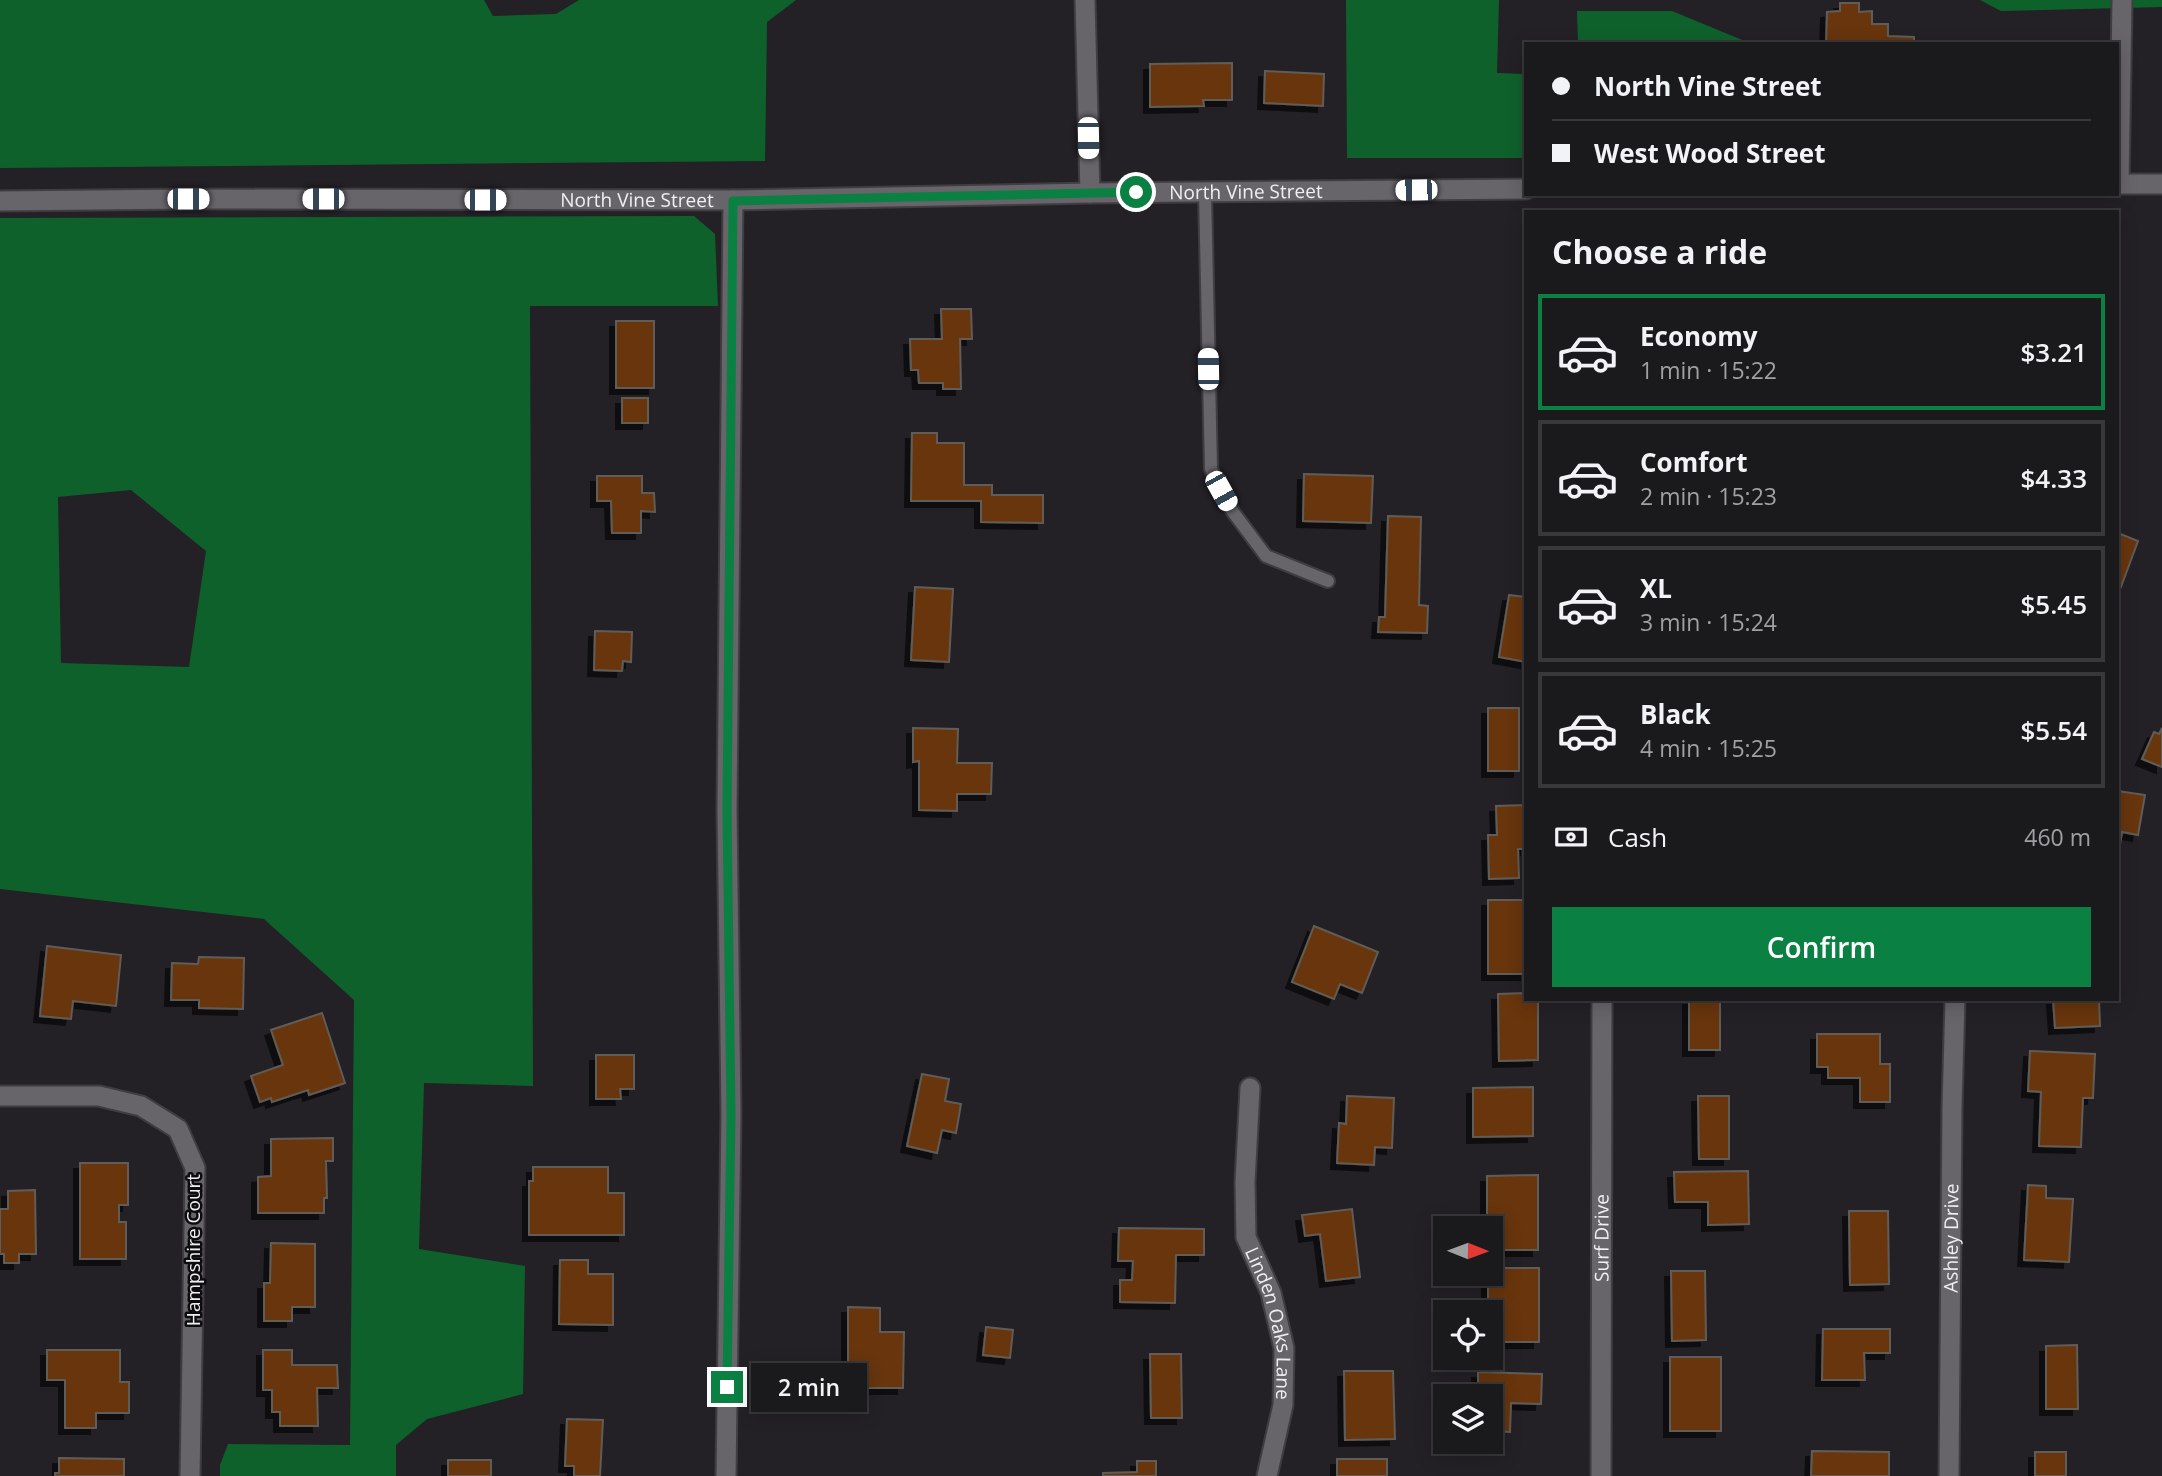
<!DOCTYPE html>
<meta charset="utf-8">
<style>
body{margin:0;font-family:"Open Sans",sans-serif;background:#272629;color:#f1f3f6;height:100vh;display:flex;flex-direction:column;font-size:26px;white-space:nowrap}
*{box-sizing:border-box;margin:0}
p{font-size:23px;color:#9fa0a3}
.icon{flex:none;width:38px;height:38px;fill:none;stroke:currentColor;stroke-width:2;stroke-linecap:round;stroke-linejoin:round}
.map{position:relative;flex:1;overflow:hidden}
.sheet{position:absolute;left:1524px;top:210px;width:595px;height:791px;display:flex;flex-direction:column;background:#1a191c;border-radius:0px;box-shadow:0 4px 18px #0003,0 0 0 2px #38383b}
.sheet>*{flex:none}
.banner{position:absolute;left:1524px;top:42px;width:595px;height:154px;border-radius:0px;box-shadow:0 4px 18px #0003,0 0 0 2px #38383b;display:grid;align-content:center;height:154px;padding:0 28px;background:#1a191c}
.needle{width:46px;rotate:91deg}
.tools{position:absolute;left:1433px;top:1216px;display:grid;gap:14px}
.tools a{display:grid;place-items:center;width:70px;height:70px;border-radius:0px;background:#1a191c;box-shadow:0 4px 18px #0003,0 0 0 2px #38383b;font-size:35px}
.end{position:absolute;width:32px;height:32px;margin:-16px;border:9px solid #0b8043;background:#fff;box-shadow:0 0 0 4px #fff}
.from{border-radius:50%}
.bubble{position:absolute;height:49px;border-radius:0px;background:#1a191c;box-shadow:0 4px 18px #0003,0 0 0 2px #38383b;font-size:23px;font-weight:600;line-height:49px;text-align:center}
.car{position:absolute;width:21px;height:42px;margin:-21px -10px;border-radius:9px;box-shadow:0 0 5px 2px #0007;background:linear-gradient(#fff 24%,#345 0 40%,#fff 0 76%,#345 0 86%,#fff 0)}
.banner b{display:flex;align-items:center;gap:24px;height:66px;font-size:26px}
.banner b+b{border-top:2px solid #38383b}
.banner i{width:18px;height:18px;background:#f1f3f6}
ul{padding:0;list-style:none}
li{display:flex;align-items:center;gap:21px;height:116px;margin:0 14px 10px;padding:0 14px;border:4px solid #38383b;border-radius:0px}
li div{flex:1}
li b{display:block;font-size:26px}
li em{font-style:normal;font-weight:600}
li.selected{border-color:#0b8043}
li>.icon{width:63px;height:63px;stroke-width:1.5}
h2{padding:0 28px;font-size:32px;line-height:84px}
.pay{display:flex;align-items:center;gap:18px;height:77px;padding:0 28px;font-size:26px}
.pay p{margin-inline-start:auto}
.cta{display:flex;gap:14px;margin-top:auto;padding:14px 28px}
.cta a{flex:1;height:80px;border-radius:0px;background:#0b8043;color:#fff;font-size:28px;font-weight:600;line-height:80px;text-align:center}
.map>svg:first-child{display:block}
.forest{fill:#0f612c;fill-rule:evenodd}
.building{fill:#683607;stroke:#615c58;stroke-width:2;filter:url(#shadow)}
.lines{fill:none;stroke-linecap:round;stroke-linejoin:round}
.service-casing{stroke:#3f3d41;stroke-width:16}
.minor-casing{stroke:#3f3d41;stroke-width:23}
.service{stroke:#67656a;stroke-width:12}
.minor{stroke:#67656a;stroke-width:19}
.route{stroke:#0b8043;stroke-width:9}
.labels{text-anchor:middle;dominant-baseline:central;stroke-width:5;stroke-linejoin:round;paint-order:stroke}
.street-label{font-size:19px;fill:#efeef1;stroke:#0c0b0d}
</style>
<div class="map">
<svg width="2162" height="1476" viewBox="0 0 2162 1476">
<defs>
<filter id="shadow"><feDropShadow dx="-6" dy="6" stdDeviation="0" flood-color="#0009"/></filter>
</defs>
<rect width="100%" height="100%" fill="#232126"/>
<g class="forest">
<path d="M 0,0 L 484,0 L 493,16 L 556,14 L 579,0 L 796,0 L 767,22 L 765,161 L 0,168 Z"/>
<path d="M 1346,0 L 1499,0 L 1497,73 L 1526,74 L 1526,158 L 1347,158 Z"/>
<path d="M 1980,0 L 2162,0 L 2162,7 L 2001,11 Z"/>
<path d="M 1577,11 L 1672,11 L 1752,44 L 1578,44 Z"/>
<path d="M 694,216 L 715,234 L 718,306 L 530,306 L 533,1086 L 424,1083 L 419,1249 L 525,1266 L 523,1394 L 427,1419 L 396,1445 L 396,1476 L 220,1476 L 220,1465 L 228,1444 L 350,1445 L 354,1000 L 264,919 L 0,889 L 0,218 ZM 131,490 L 206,551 L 189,667 L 61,663 L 58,497 Z"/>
</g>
<g class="building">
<path d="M 1840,3 L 1859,3 L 1859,12 L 1872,11 L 1872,24 L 1888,24 L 1888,36 L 1914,37 L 1914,44 L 1826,44 L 1827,12 L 1840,11 Z"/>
<path d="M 1232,63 L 1232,100 L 1203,100 L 1204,106 L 1150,107 L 1150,64 Z"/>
<path d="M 1265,71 L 1324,74 L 1323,106 L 1264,103 Z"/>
<path d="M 941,309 L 971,309 L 972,339 L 960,339 L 961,389 L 943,389 L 943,383 L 919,383 L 918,370 L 911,370 L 910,339 L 942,339 Z"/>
<rect x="616" y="321" width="38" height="67"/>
<rect x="622" y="398" width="26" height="25"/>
<path d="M 912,433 L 937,433 L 937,443 L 964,443 L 964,485 L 992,485 L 992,495 L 1043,495 L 1043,523 L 981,522 L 981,501 L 911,501 Z"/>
<path d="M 1304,474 L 1373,476 L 1371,523 L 1303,521 Z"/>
<path d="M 597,476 L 642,476 L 642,493 L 654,493 L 655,512 L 641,511 L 641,533 L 612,533 L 611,501 L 597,501 Z"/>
<path d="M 1388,516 L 1421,517 L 1419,605 L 1428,606 L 1427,633 L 1378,632 L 1379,617 L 1385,617 Z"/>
<path d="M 2118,533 L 2138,541 L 2121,587 L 2118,585 Z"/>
<path d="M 915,587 L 953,589 L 949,662 L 911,660 Z"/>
<path d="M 1509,595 L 1526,597 L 1526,662 L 1499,657 Z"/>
<path d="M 595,631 L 632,632 L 631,662 L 623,661 L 622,671 L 594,670 Z"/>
<rect x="1488" y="708" width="31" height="63"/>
<path d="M 913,728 L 958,729 L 957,763 L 992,763 L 991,794 L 957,794 L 957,811 L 919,810 L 919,761 L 913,762 Z"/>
<path d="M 2162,728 L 2162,767 L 2142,759 L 2154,732 L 2159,734 Z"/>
<path d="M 2118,791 L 2145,795 L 2138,835 L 2122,832 L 2118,857 Z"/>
<path d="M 1526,805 L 1526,849 L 1518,849 L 1519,878 L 1489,879 L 1488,835 L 1497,835 L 1496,806 Z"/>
<rect x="1488" y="900" width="38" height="74"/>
<path d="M 1314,926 L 1378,952 L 1362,993 L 1340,984 L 1334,999 L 1292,982 Z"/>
<path d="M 47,946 L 121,955 L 116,1006 L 73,1001 L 71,1019 L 40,1016 Z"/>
<path d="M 199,957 L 244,958 L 243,1009 L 199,1008 L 199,1000 L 171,1000 L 172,963 L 198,964 Z"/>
<path d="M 1526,993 L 1526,999 L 1538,999 L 1538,1060 L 1499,1061 L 1498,994 Z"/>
<rect x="1689" y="999" width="31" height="51"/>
<path d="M 2053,999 L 2099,999 L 2100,1026 L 2055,1028 Z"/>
<path d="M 322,1013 L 345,1083 L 309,1095 L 308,1090 L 272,1102 L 271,1098 L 260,1102 L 251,1076 L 283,1065 L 271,1030 Z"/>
<path d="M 1817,1034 L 1880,1034 L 1880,1064 L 1890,1064 L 1890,1102 L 1860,1102 L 1860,1078 L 1828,1078 L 1828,1067 L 1817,1067 Z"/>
<path d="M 2030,1051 L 2095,1054 L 2093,1098 L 2083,1098 L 2081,1147 L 2039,1146 L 2041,1092 L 2028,1091 Z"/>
<path d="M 596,1055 L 634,1055 L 634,1089 L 620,1089 L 621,1099 L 596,1099 Z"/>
<path d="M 922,1074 L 949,1079 L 945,1101 L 961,1104 L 956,1133 L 942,1130 L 937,1153 L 907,1146 Z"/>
<path d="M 1533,1087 L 1533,1136 L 1473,1137 L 1473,1088 Z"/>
<path d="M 1347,1096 L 1394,1098 L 1392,1148 L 1375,1147 L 1374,1165 L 1337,1163 L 1339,1123 L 1346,1124 Z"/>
<path d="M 1698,1096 L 1729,1096 L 1729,1159 L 1699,1159 Z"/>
<path d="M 333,1138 L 333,1161 L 326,1161 L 327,1198 L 324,1198 L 324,1213 L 258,1213 L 258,1177 L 271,1176 L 271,1139 Z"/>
<path d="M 80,1163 L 128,1163 L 128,1205 L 119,1205 L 119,1222 L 126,1222 L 126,1259 L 80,1259 Z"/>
<path d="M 533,1167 L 608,1167 L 608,1193 L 624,1193 L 624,1235 L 529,1235 L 529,1181 L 533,1181 Z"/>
<path d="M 1748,1171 L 1749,1224 L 1708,1225 L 1708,1202 L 1675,1202 L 1674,1172 Z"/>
<path d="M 1538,1175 L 1538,1250 L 1491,1250 L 1491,1228 L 1487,1228 L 1487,1176 Z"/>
<path d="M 2028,1185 L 2046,1186 L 2046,1198 L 2073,1199 L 2069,1262 L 2024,1260 Z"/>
<path d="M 35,1190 L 36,1254 L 19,1254 L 19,1263 L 4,1263 L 4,1254 L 0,1254 L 0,1209 L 8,1209 L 8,1191 Z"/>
<path d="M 1352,1209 L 1360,1277 L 1326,1281 L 1320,1234 L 1305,1236 L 1302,1215 Z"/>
<path d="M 1849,1211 L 1888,1211 L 1889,1284 L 1850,1285 Z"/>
<path d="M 1119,1228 L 1204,1229 L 1204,1255 L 1176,1255 L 1175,1303 L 1120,1302 L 1120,1280 L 1132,1280 L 1133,1261 L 1118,1261 Z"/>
<path d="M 271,1243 L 315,1244 L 315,1307 L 292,1307 L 292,1321 L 264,1321 L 264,1283 L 270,1283 Z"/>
<path d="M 560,1260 L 588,1260 L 588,1274 L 613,1274 L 613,1325 L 559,1324 Z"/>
<path d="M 1491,1268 L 1539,1268 L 1539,1342 L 1491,1342 L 1491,1312 L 1488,1312 L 1488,1274 L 1491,1274 Z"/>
<path d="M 1671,1271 L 1705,1271 L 1706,1340 L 1672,1341 Z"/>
<path d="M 848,1307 L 880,1308 L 880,1332 L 904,1332 L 903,1388 L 848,1388 Z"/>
<path d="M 986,1327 L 1013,1330 L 1010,1358 L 983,1355 Z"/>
<path d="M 1823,1329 L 1890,1329 L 1890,1353 L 1864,1353 L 1865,1380 L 1822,1380 Z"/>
<path d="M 2077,1345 L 2078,1409 L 2046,1409 L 2046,1346 Z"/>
<path d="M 47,1350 L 120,1350 L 120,1382 L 129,1382 L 129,1413 L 96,1413 L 96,1428 L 65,1428 L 65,1380 L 47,1380 Z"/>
<path d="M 263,1350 L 292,1350 L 292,1365 L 337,1365 L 338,1388 L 317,1388 L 318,1426 L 280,1426 L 280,1412 L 272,1412 L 272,1390 L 263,1390 Z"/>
<path d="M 1150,1354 L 1181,1354 L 1182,1418 L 1151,1418 Z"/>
<rect x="1670" y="1357" width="51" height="74"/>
<path d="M 1344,1371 L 1393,1371 L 1395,1439 L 1345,1440 Z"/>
<path d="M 1478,1372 L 1542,1374 L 1541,1404 L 1511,1403 L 1510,1432 L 1491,1431 L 1491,1396 L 1478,1396 Z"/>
<path d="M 567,1419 L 603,1420 L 600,1476 L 574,1476 L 574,1466 L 565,1466 Z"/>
<path d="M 1812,1451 L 1889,1452 L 1889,1476 L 1811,1476 Z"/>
<rect x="2035" y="1452" width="31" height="24"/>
<path d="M 59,1458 L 124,1459 L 124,1476 L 55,1476 L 55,1473 L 59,1473 Z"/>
<rect x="1337" y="1459" width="50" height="17"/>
<rect x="448" y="1460" width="43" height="16"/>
<path d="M 1137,1461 L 1156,1461 L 1156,1476 L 1103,1476 L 1103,1473 L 1137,1472 Z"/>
</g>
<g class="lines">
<defs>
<path id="service" d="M 1205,192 L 1211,469 L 1233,512 L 1266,556 L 1328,581"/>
<g id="minor">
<path d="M 1085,0 L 1090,193"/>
<path d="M 2118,184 L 2162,184"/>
<path d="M 2119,184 L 2122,1"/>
<path id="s1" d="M 0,201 L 188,199 L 733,200 L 1090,193 L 1526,189"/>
<path id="s2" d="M 1250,1088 L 1245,1182 L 1246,1237 L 1271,1293 L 1284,1348 L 1283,1405 L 1267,1476"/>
<path d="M 0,1096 L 99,1096 L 141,1106 L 178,1129 L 195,1168 L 190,1476"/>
<path d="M 726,1476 L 731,1114 L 727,810 L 733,200"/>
<path id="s3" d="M 1601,1476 L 1602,999"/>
<path id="s4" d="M 1949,1476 L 1952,1107 L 1955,999"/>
</g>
</defs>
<use href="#service" class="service-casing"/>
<use href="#minor" class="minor-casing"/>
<use href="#service" class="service"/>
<use href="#minor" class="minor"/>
</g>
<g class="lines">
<path class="route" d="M 727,1387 L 731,1114 L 727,810 L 733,201 L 1136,192"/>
</g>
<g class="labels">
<g class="street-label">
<text stroke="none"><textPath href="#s1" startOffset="1246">North Vine Street</textPath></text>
<text stroke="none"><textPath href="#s1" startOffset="637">North Vine Street</textPath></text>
<text stroke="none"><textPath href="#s3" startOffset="238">Surf Drive</textPath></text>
<text stroke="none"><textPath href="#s4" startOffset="238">Ashley Drive</textPath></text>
<text transform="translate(193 1250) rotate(-90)">Hampshire Court</text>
<text stroke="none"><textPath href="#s2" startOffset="240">Linden Oaks Lane</textPath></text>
</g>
</g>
</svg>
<div class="tools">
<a><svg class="needle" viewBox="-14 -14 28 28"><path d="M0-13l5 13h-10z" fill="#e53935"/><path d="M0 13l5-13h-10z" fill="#9fa0a3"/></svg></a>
<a><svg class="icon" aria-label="locate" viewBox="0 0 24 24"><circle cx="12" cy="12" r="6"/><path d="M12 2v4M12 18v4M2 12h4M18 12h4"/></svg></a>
<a><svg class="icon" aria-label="layers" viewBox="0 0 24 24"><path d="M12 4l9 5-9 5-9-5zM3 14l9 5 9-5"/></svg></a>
</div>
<i class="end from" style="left:1136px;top:192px"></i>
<i class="end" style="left:727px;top:1387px"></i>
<div class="bubble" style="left:751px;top:1363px;width:116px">2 min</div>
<i class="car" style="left:1088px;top:138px;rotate:179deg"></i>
<i class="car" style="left:1416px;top:190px;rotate:269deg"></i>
<i class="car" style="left:188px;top:199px;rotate:90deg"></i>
<i class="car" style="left:323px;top:199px;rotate:270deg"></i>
<i class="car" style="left:485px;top:200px;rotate:90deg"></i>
<i class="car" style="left:1208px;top:369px;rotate:359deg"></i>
<i class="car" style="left:1221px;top:491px;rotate:151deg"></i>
<div class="banner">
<b><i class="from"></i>North Vine Street</b>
<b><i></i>West Wood Street</b>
</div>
<section class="sheet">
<h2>Choose a ride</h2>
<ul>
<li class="selected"><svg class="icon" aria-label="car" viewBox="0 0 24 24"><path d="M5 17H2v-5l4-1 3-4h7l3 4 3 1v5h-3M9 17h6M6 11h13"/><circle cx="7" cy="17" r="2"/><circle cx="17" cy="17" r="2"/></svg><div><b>Economy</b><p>1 min · 15:22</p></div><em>$3.21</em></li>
<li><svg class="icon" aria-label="car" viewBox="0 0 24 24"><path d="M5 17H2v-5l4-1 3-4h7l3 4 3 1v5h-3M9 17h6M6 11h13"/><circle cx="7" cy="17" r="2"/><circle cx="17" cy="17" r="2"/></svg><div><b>Comfort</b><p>2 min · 15:23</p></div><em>$4.33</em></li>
<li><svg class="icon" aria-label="car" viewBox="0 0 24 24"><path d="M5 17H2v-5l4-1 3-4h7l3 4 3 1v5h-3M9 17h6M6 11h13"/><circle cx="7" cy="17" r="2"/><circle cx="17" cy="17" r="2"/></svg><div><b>XL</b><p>3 min · 15:24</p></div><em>$5.45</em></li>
<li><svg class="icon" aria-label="car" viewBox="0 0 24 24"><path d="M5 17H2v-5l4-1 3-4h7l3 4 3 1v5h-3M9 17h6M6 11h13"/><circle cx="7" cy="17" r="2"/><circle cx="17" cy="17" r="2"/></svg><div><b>Black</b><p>4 min · 15:25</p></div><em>$5.54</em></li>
</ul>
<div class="pay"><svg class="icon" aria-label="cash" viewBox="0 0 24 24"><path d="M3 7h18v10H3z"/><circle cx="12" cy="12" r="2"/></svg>Cash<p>460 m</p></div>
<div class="cta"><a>Confirm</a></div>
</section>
</div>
